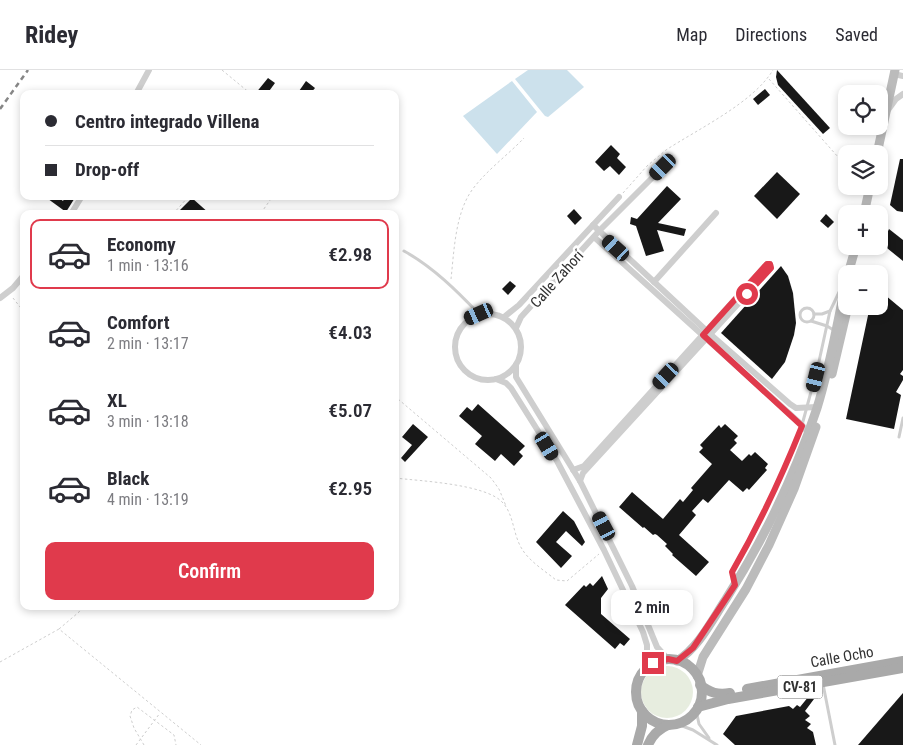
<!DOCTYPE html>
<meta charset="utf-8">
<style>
body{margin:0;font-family:"Roboto Condensed",sans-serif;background:#f2f2f3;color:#2b2b33;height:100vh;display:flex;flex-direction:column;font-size:19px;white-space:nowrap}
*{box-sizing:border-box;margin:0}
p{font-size:16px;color:#7c7c81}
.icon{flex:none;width:28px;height:28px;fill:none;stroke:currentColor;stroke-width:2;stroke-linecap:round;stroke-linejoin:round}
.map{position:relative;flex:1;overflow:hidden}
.side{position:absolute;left:20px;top:140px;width:379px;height:400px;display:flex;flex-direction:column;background:#fff;border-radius:10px;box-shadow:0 2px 8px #0003}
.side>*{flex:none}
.guide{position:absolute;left:20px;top:20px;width:379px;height:110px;border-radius:10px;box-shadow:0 2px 8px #0003;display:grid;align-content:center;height:110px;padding:0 25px;background:#fff}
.fabs{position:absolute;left:838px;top:15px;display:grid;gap:10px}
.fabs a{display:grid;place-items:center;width:50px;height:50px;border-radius:10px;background:#fff;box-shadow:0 2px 8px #0003;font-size:25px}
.end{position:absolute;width:22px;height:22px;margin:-11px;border:6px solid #e03a4c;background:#fff;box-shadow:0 0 0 2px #fff}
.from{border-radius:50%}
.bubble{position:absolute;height:35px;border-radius:10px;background:#fff;box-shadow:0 2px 8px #0003;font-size:16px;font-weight:600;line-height:35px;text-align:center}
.car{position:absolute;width:15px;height:30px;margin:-15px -8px;border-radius:6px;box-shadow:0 0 4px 1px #0007;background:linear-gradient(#222 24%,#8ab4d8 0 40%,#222 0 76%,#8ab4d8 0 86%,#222 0)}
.guide b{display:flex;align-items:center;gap:18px;height:48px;font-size:19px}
.guide b+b{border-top:1px solid #e1e1e2}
.guide i{width:12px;height:12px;background:#2b2b33}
ul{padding:9px 0 0;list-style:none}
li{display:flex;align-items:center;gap:15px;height:70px;margin:0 10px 8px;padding:0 15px;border:2px solid transparent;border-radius:10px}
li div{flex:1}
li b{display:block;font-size:19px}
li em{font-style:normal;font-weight:600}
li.current{border-color:#e03a4c}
li>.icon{width:45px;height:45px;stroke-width:1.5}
.action{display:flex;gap:10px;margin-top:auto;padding:10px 25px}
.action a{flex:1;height:58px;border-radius:10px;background:#e03a4c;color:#fff;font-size:20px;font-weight:600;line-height:58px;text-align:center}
header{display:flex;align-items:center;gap:30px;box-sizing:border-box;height:70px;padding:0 25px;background:#fff;border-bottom:1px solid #e1e1e2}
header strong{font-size:24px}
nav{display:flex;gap:28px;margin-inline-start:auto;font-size:18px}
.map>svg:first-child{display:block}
.green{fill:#e7eddf}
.water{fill:#cce1ec}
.building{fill:#181818}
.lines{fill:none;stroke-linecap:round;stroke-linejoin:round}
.path{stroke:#cecece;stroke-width:1;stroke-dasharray:2.5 2.5;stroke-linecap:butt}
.lane{stroke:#cecece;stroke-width:3}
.street{stroke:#cecece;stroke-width:6}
.secondary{stroke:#bbb;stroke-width:9}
.primary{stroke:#a9a9a9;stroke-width:10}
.rail{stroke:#868686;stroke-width:2.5;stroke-dasharray:5 4;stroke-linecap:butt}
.route{stroke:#e03a4c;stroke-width:6}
.labels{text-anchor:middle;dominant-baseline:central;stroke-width:5;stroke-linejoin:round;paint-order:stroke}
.shield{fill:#fff;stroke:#6f6f6f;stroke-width:1}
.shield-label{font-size:14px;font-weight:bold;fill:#313131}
.street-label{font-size:15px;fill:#313131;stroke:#fff}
</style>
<header>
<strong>Ridey</strong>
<nav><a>Map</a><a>Directions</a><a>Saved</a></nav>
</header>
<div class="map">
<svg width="903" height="675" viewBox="0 0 903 675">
<rect width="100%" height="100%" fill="#fff"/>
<circle class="green" cx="667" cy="622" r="26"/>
<g class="water">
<path d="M 528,0 L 567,0 L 584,17 L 548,47 L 545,46 L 515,9 Z"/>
<path d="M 512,11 L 537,42 L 497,84 L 463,46 Z"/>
</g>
<g class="building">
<path d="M 777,0 L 830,58 L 823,64 L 778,15 L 776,7 Z"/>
<path d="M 268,8 L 275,13 L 267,24 L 255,24 Z"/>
<path d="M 306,11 L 315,18 L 310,24 L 297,24 Z"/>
<path d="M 765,19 L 770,25 L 758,35 L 753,29 Z"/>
<path d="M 611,75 L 620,84 L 617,88 L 626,97 L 619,105 L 610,96 L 604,101 L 595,92 Z"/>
<path d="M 900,89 L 903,89 L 903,142 L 897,141 L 890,135 Z"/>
<path d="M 777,102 L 800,124 L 777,149 L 754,126 Z"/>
<path d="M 667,116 L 681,129 L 658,153 L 686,159 L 684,166 L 657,160 L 664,181 L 646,186 L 636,156 L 630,154 L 631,147 L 637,149 Z"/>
<path d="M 44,126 L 56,126 L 63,131 L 66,126 L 76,126 L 66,142 Z"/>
<path d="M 192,128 L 210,144 L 184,144 L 180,140 Z"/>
<path d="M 574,139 L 582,148 L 575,155 L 567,146 Z"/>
<path d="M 826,144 L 834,152 L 828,158 L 820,151 Z"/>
<path d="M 889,159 L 903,170 L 903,191 L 882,174 Z"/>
<path d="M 781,196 L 788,206 L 793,223 L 796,253 L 794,265 L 785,292 L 772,309 L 721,263 Z"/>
<path d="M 510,211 L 516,216 L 508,225 L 502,219 Z"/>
<path d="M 879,220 L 903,240 L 903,300 L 900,304 L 903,306 L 903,310 L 896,322 L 901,325 L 894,359 L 846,349 L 870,236 L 879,236 Z"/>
<path d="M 478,334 L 525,376 L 519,382 L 523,386 L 514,396 L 501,384 L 495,391 L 475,374 L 482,366 L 459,346 L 467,337 L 472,341 Z"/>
<path d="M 413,354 L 428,367 L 405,392 L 401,388 L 412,375 L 402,367 Z"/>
<path d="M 725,354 L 738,366 L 734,370 L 737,373 L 730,380 L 742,391 L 749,384 L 751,386 L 755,382 L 768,394 L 765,398 L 767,400 L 749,420 L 747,418 L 743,422 L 729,410 L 708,433 L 703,429 L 692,441 L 696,445 L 679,465 L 709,492 L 696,506 L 672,485 L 673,484 L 665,476 L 667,474 L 657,465 L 655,464 L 653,465 L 644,457 L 643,458 L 619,437 L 632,422 L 663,449 L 680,429 L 683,432 L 693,420 L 691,418 L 712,394 L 699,382 L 703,378 L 700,375 L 719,355 L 721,358 Z"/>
<path d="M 563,441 L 574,451 L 585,472 L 582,476 L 566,461 L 556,472 L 572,486 L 561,498 L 536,472 Z"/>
<path d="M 602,506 L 608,519 L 601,528 L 601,544 L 630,569 L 624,576 L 620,573 L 615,579 L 565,535 L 584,515 L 586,517 L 590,513 L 593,516 Z"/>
<path d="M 903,623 L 903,675 L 858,675 Z"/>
<path d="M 809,626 L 814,629 L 805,641 L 810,646 L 805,650 L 811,654 L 807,658 L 813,662 L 816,675 L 735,675 L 723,664 L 736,646 L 789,636 L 793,639 L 797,635 L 800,637 Z"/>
</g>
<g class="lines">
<g class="path">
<path d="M 222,0 L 251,24"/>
<path d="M 769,9 L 846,96"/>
<path d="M 879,104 L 881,92"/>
<path d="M 623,123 L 647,96 L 666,80 C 698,59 753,33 773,0"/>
<path d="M 261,143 L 273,126"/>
<path d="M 173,144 L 189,126"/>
<path d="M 451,209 C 454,182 455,147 470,123 C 483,103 508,85 524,68"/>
<path d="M 13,228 L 24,242"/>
<path d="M 398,329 L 491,408 L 499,419 L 506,436"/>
<path d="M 395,408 C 420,411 487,414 503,433 C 514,445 513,465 522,479 C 529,491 545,501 556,510 L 567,511 L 599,484"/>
<path d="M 59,559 L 79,542 L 83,536"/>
<path d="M 0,592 L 59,559 L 201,675"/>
<path d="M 136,675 L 160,643"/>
<path d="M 144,675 L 134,658 L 130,646 L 132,640 L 137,637 L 174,665 L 176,675"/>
</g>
<g class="lane">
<path d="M 404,181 C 433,197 457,221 479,244"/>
<circle cx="807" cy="245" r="7"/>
<path d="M 814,244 L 822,244 L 830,241"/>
<path d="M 811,251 L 827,256 L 835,261"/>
<path d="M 899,367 L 903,348"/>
<path d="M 734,510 L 733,502 L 754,464 L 783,402 L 802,355 L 818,296 L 830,241 L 842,216"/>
<path d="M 823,614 L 835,675"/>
<path d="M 696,640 L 699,654 L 709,668"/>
<path d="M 677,654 L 693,660 L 717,675"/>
</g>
<g class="street">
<path d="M 894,4 L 903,6"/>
<path d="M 136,24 L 149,0"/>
<path d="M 888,40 L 896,29 L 903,24"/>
<path d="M 71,144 L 82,126"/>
<path d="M 593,155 L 710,264 L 790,334 L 796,338 L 817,337"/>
<path d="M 594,167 L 802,355 L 808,363"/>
<path d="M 654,212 L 716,143"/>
<path d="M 0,228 L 13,218 L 24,205"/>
<circle cx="488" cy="277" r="33"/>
<path d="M 504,247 L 519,235 L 619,127"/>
<path d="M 516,258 L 521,247 L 599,161 L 663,97"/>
<path d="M 516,295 L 516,307 L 580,411 L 632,516 L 657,577 L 668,589"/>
<path d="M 496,309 L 506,313 L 511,318 L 557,391 L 604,480 L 643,562 L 647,575 L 647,597"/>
<path d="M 573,400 L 584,396 L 767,194 L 770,194 L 771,198 L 583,403 L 580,411"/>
</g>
<g class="secondary">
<path d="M 877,84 L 895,0"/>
<path d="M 864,144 L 870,116"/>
<path d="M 848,204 L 856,176"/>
<path d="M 832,304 L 848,236"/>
<path d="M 677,591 C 699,577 712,550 726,529 C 764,469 795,405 817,338 C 830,297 837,254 846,212"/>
<path d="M 697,606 L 703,587 L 746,519 L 769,475 L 794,419 L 816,357"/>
</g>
<g class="primary">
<circle cx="669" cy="622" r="33"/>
<path d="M 700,615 C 710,623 718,625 730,623"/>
<path d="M 747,619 L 903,591"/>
<path d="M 698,637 L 728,629 L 903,598"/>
<path d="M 637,675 L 642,656 L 642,641"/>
<path d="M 648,675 C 652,665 659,659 668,655"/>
</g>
<path class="rail" d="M 0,39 L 28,0"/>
</g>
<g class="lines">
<path class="route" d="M 653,593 L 668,589 L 677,591 L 693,578 L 735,515 L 732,502 C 759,455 782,406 802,356 L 703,265 L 767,194 L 770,194 L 771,198 L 747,224"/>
</g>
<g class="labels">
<rect class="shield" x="777.5" y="605.5" width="45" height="23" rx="4"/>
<g class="shield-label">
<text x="800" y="617">CV-81</text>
</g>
<g class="street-label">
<text transform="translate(557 209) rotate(-48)">Calle Zahorí</text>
<text transform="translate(842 587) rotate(-10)">Calle Ocho</text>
</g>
</g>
</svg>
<div class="fabs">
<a><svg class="icon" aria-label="locate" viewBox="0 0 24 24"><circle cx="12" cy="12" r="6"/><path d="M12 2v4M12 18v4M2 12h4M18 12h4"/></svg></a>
<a><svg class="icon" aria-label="layers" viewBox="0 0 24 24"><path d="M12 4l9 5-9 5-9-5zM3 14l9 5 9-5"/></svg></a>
<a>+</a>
<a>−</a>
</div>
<i class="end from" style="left:747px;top:224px"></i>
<i class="end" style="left:653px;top:593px"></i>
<div class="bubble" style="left:611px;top:520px;width:82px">2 min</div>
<i class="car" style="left:663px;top:97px;rotate:225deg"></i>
<i class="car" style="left:616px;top:178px;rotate:312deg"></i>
<i class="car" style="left:479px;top:244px;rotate:246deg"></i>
<i class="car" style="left:666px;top:306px;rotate:223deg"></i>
<i class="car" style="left:816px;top:307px;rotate:194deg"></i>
<i class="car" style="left:547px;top:376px;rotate:149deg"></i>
<i class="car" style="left:604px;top:456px;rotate:332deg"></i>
<div class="guide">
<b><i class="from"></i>Centro integrado Villena</b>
<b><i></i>Drop-off</b>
</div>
<section class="side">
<ul>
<li class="current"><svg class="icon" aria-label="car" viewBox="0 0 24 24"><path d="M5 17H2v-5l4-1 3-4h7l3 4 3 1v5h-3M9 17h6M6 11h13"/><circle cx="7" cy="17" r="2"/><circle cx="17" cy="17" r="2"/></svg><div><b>Economy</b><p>1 min · 13:16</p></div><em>€2.98</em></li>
<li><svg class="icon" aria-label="car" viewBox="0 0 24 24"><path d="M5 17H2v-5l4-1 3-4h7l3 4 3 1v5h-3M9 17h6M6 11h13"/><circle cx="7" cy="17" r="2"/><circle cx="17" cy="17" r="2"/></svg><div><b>Comfort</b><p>2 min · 13:17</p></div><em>€4.03</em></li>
<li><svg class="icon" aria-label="car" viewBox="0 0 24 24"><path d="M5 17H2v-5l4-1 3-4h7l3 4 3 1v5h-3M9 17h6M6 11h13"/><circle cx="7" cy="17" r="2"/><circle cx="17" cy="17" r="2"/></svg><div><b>XL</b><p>3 min · 13:18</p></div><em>€5.07</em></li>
<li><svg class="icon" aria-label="car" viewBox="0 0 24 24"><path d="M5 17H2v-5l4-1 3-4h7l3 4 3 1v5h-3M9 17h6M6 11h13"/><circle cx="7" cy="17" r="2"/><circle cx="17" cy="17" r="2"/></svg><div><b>Black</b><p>4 min · 13:19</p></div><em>€2.95</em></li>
</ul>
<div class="action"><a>Confirm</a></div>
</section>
</div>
